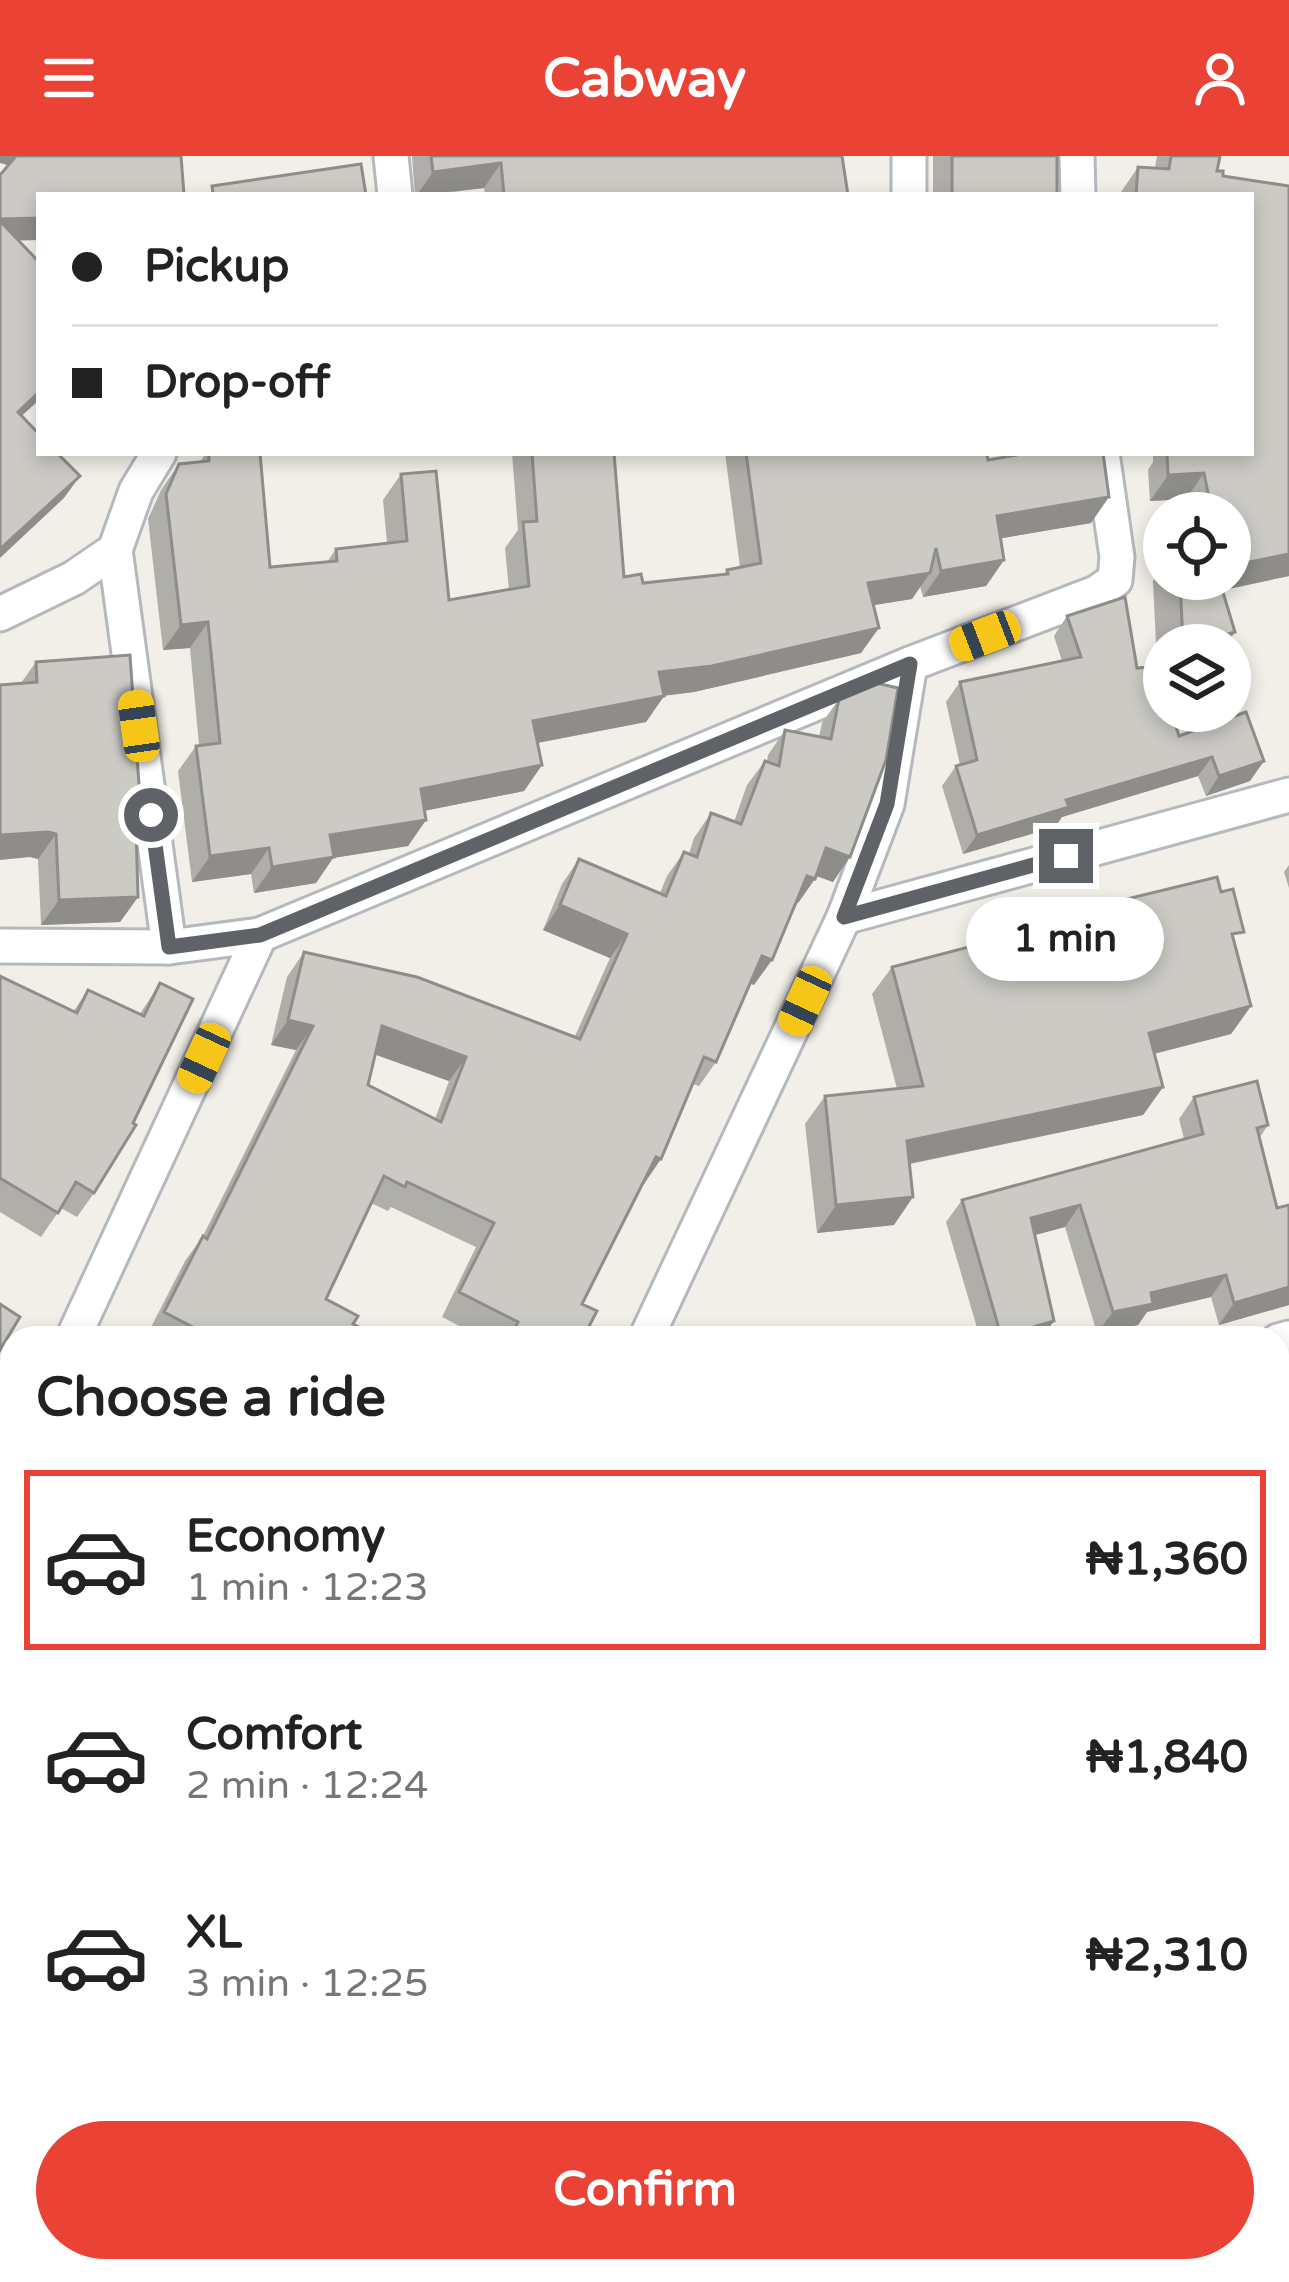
<!DOCTYPE html>
<meta charset="utf-8">
<style>
body{margin:0;font-family:"Varela Round",sans-serif;background:#f2f2f2;color:#222;height:100vh;display:flex;flex-direction:column;font-size:45px;white-space:nowrap}
*{box-sizing:border-box;margin:0}
p{font-size:39px;color:#767676}
.icon{flex:none;width:66px;height:66px;fill:none;stroke:currentColor;stroke-width:2;stroke-linecap:round;stroke-linejoin:round}
.map{position:relative;flex:1;overflow:hidden}
.side{position:absolute;left:0px;top:1170px;width:1290px;height:957px;display:flex;flex-direction:column;background:#fff;border-radius:36px 36px 0 0;box-shadow:0 6px 18px #0003}
.side>*{flex:none}
.hud{position:absolute;left:36px;top:36px;width:1218px;height:264px;border-radius:0px;box-shadow:0 6px 18px #0003;display:grid;align-content:center;height:264px;padding:0 36px;background:#fff}
.fabs{position:absolute;left:1143px;top:336px;display:grid;gap:24px}
.fabs a{display:grid;place-items:center;width:108px;height:108px;border-radius:50%;background:#fff;box-shadow:0 6px 18px #0003;font-size:60px}
.end{position:absolute;width:54px;height:54px;margin:-27px;border:15px solid #5f6368;background:#fff;box-shadow:0 0 0 6px #fff}
.from{border-radius:50%}
.bubble{position:absolute;height:84px;border-radius:42px;background:#fff;box-shadow:0 6px 18px #0003;font-size:39px;font-weight:700;line-height:84px;text-align:center}
.car{position:absolute;width:36px;height:72px;margin:-36px -18px;border-radius:15px;box-shadow:0 0 9px 3px #0007;background:linear-gradient(#f5c518 24%,#345 0 40%,#f5c518 0 76%,#345 0 86%,#f5c518 0)}
.hud b{display:flex;align-items:center;gap:42px;height:114px;font-size:45px}
.hud b+b{border-top:3px solid #e0e0e0}
.hud i{width:30px;height:30px;background:#222}
ul{padding:0;list-style:none}
li{display:flex;align-items:center;gap:36px;height:180px;margin:0 24px 18px;padding:0 12px;border:6px solid transparent;border-radius:0px}
li div{flex:1}
li b{display:block;font-size:45px}
li em{font-style:normal;font-weight:700}
li.active{border-color:#ea4335}
li>.icon{width:108px;height:108px;stroke-width:1.5}
h2{padding:0 36px;font-size:54px;line-height:144px}
.cta{display:flex;gap:24px;margin-top:auto;padding:24px 36px}
.cta a{flex:1;height:138px;border-radius:72px;background:#ea4335;color:#fff;font-size:48px;font-weight:700;line-height:138px;text-align:center}
header{display:flex;justify-content:space-between;align-items:center;height:156px;padding:0 36px;background:#ea4335;color:#fff;font-size:54px;font-weight:700}
.map>svg:first-child{display:block}
.lines{fill:none;stroke-linecap:round;stroke-linejoin:round}
.street-casing{stroke:#b5b8bc;stroke-width:39}
.street{stroke:#fff;stroke-width:33}
.wall{fill:#afaea9;fill-rule:evenodd}
.shaded-wall{fill:#8f8d8a}
.building{fill:#cccac5;stroke:#8f8d8a;stroke-width:3;fill-rule:evenodd}
.route{stroke:#5f6368;stroke-width:15}
</style>
<header><svg class="icon" aria-label="menu" viewBox="0 0 24 24"><path d="M4 6h16M4 12h16M4 18h16"/></svg>Cabway<svg class="icon" aria-label="person" viewBox="0 0 24 24"><circle cx="12" cy="8" r="4"/><path d="M4 21q1-7 8-7t8 7"/></svg></header>
<div class="map">
<svg width="1289" height="2126" viewBox="0 0 1289 2126">
<rect width="100%" height="100%" fill="#f1efe8"/>
<g class="lines">
<defs>
<g id="street">
<path d="M 391,0 L 395,39"/>
<path d="M 909,0 L 909,39"/>
<path d="M 1077,0 L 1078,39"/>
<path d="M 159,297 L 136,335 L 115,394 L 169,791"/>
<path d="M 0,458 L 74,422 L 115,394"/>
<path d="M 844,761 L 1289,639"/>
<path d="M 0,790 L 169,791 L 260,779 L 910,508 L 1096,437 L 1115,424 L 1117,401 L 1102,297"/>
<path d="M 73,1182 L 260,779"/>
<path d="M 646,1182 L 844,761 L 887,648 L 910,508"/>
<path d="M 1278,1185 L 1289,1182"/>
<path d="M 0,1329 L 12,1304"/>
<path d="M 1278,1709 L 1289,1706"/>
<path d="M 163,2126 L 168,2115"/>
</g>
</defs>
<use href="#street" class="street-casing"/>
<use href="#street" class="street"/>
</g>
<g class="wall">
<path d="M 412,0 L 842,0 L 848,39 L 485,39 L 484,32 L 431,39 L 415,39 Z"/>
<rect x="933" y="0" width="124" height="39"/>
<path d="M 1157,0 L 1220,0 L 1217,15 L 1223,20 L 1289,30 L 1289,420 L 1222,434 L 1226,489 L 1164,489 L 1163,526 L 1179,580 L 1250,625 L 1206,640 L 1198,620 L 1062,661 L 1055,671 L 963,698 L 942,630 L 956,610 L 960,609 L 946,546 L 960,526 L 1062,505 L 1054,480 L 1067,460 L 1137,512 L 1157,510 L 1153,425 L 1164,409 L 1164,423 L 1230,423 L 1230,357 L 1189,357 L 1186,343 L 1150,345 L 1148,314 L 1153,306 L 1153,297 L 1251,297 L 1251,39 L 1119,39 L 1138,11 L 1155,12 Z"/>
<path d="M 206,297 L 260,297 L 270,411 L 327,406 L 336,393 L 387,387 L 383,344 L 401,318 L 449,444 L 509,434 L 505,392 L 518,374 L 512,297 L 614,297 L 624,421 L 643,427 L 724,419 L 727,414 L 740,411 L 725,297 L 987,297 L 988,304 L 1091,367 L 1001,382 L 1004,404 L 986,430 L 923,441 L 920,430 L 912,443 L 873,449 L 861,497 L 694,536 L 664,540 L 646,566 L 538,587 L 542,609 L 524,635 L 424,655 L 426,664 L 408,690 L 333,702 L 316,727 L 254,737 L 251,718 L 192,726 L 178,615 L 196,590 L 199,589 L 190,492 L 163,494 L 148,363 L 161,334 L 179,308 L 200,306 Z"/>
<path d="M 36,506 L 142,672 L 136,680 L 138,741 L 120,766 L 41,769 L 38,703 L 30,701 L 21,527 Z"/>
<path d="M 839,543 L 833,726 L 816,720 L 798,747 L 796,746 L 754,829 L 750,827 L 716,906 L 699,930 L 693,928 L 644,1028 L 642,1027 L 582,1148 L 583,1182 L 483,1182 L 442,1161 L 476,1091 L 391,1051 L 388,1055 L 371,1047 L 326,1143 L 353,1168 L 382,1182 L 146,1181 L 185,1105 L 203,1080 L 296,894 L 271,889 L 287,821 L 304,796 L 575,880 L 610,802 L 543,774 L 562,728 L 579,703 L 660,737 L 667,720 L 684,696 L 689,698 L 694,682 L 711,657 L 734,666 L 747,629 L 765,605 L 767,605 L 768,599 L 785,574 L 819,581 L 822,567 ZM 375,898 L 449,925 L 435,963 L 368,929 Z"/>
<path d="M 1289,709 L 1289,732 L 1284,716 Z"/>
<path d="M 1008,772 L 1235,789 L 1251,850 L 1231,878 L 1154,898 L 1163,931 L 1143,959 L 910,1008 L 894,1069 L 817,1077 L 805,968 L 825,940 L 897,933 L 872,838 L 892,811 L 1001,783 Z"/>
<path d="M 0,820 L 73,856 L 88,834 L 140,858 L 160,827 L 94,1037 L 77,1061 L 61,1052 L 41,1081 L 0,1056 Z"/>
<path d="M 1194,941 L 1268,969 L 1260,981 L 1289,1149 L 1219,1169 L 1211,1141 L 1147,1156 L 1138,1169 L 1097,1177 L 1065,1071 L 1035,1079 L 1042,1182 L 980,1182 L 946,1066 L 962,1044 L 1184,983 L 1179,963 Z"/>
<path d="M 12,1455 L 12,1625 L 0,1618 L 0,1472 Z"/>
<path d="M 12,1658 L 12,2079 L 0,2073 L 0,1681 Z"/>
<path d="M 368,2115 L 597,2115 L 600,2126 L 371,2126 Z"/>
<path d="M 651,2115 L 1278,2115 L 1289,2126 L 654,2126 Z"/>
</g>
<g class="shaded-wall">
<path d="M 0,0 L 18,0 L 11,10 L 0,7 Z"/>
<path d="M 501,7 L 484,32 L 417,39 L 433,16 Z"/>
<path d="M 39,62 L 39,84 L 0,85 L 0,63 Z"/>
<path d="M 39,236 L 39,244 L 2,278 L 18,256 Z"/>
<path d="M 1204,317 L 1186,343 L 1150,345 L 1168,319 Z"/>
<path d="M 80,320 L 64,342 L 0,402 L 0,393 Z"/>
<path d="M 1109,341 L 1091,367 L 979,386 L 997,360 Z"/>
<path d="M 1289,398 L 1289,420 L 1205,438 L 1215,423 L 1230,423 L 1230,410 Z"/>
<path d="M 1004,404 L 986,430 L 923,441 L 941,415 Z"/>
<path d="M 930,417 L 912,443 L 850,453 L 868,427 Z"/>
<path d="M 208,466 L 190,492 L 163,494 L 181,469 Z"/>
<path d="M 879,472 L 861,497 L 694,536 L 641,542 L 659,516 Z"/>
<path d="M 1235,476 L 1226,489 L 1192,489 Z"/>
<path d="M 664,540 L 646,566 L 515,591 L 533,565 Z"/>
<path d="M 1212,601 L 1198,620 L 1062,661 L 1055,671 L 963,698 L 977,679 L 1066,644 Z"/>
<path d="M 1264,605 L 1250,625 L 1206,640 L 1219,620 Z"/>
<path d="M 542,609 L 524,635 L 403,659 L 421,633 Z"/>
<path d="M 426,664 L 408,690 L 333,702 L 316,727 L 254,737 L 272,711 L 330,679 Z"/>
<path d="M 48,676 L 56,678 L 38,703 L 30,701 L 0,704 L 0,679 Z"/>
<path d="M 269,692 L 251,718 L 192,726 L 210,700 Z"/>
<path d="M 826,692 L 850,701 L 833,726 L 809,717 Z"/>
<path d="M 807,720 L 815,723 L 798,747 L 790,744 Z"/>
<path d="M 138,741 L 120,766 L 41,769 L 59,744 Z"/>
<path d="M 560,749 L 627,778 L 610,802 L 543,774 Z"/>
<path d="M 762,800 L 772,804 L 754,829 L 745,825 Z"/>
<path d="M 1251,850 L 1231,878 L 1129,904 L 1149,877 Z"/>
<path d="M 288,864 L 313,870 L 296,894 L 271,889 Z"/>
<path d="M 382,870 L 466,901 L 449,925 L 365,895 Z"/>
<path d="M 1163,931 L 1143,959 L 888,1012 L 907,985 Z"/>
<path d="M 656,1001 L 661,1003 L 644,1028 L 638,1026 Z"/>
<path d="M 913,1041 L 894,1069 L 817,1077 L 836,1049 Z"/>
<path d="M 1080,1049 L 1065,1071 L 1016,1084 L 1031,1062 Z"/>
<path d="M 1226,1119 L 1211,1141 L 1147,1156 L 1138,1169 L 1097,1177 L 1113,1156 L 1151,1137 Z"/>
<path d="M 1289,1131 L 1289,1149 L 1219,1169 L 1234,1147 Z"/>
<path d="M 1054,1165 L 1042,1182 L 999,1182 L 1001,1180 Z"/>
<path d="M 1289,1422 L 1289,1445 L 1278,1447 L 1278,1424 Z"/>
<path d="M 1289,1637 L 1278,1652 L 1278,1638 Z"/>
<path d="M 461,2115 L 496,2115 L 489,2126 L 416,2126 Z"/>
</g>
<g class="building">
<path d="M 16,0 L 181,0 L 184,39 L 39,39 L 39,62 L 0,63 L 0,19 Z"/>
<path d="M 431,0 L 842,0 L 848,39 L 504,39 L 501,7 L 433,16 Z"/>
<rect x="952" y="0" width="105" height="39"/>
<path d="M 1171,0 L 1220,0 L 1217,15 L 1223,15 L 1223,20 L 1289,30 L 1289,398 L 1230,410 L 1230,357 L 1212,357 L 1204,317 L 1168,319 L 1167,297 L 1251,297 L 1251,39 L 1136,39 L 1138,11 L 1169,13 Z"/>
<path d="M 361,8 L 366,39 L 213,39 L 212,30 Z"/>
<path d="M 0,65 L 39,106 L 39,236 L 18,256 L 39,278 L 39,297 L 57,297 L 80,320 L 0,393 Z"/>
<path d="M 209,297 L 260,297 L 270,411 L 337,405 L 336,393 L 407,385 L 401,318 L 436,315 L 449,444 L 529,430 L 523,366 L 537,365 L 532,297 L 614,297 L 624,421 L 641,418 L 643,427 L 728,418 L 727,414 L 761,407 L 746,297 L 987,297 L 988,304 L 1028,297 L 1103,297 L 1109,341 L 997,360 L 1004,404 L 941,415 L 936,392 L 930,417 L 868,427 L 879,472 L 712,510 L 659,516 L 664,540 L 533,565 L 542,609 L 421,633 L 426,664 L 330,679 L 334,701 L 272,711 L 269,692 L 210,700 L 196,590 L 220,587 L 208,466 L 181,469 L 166,338 L 179,308 L 209,305 Z"/>
<path d="M 1180,423 L 1219,423 L 1235,476 L 1192,489 L 1183,489 Z"/>
<path d="M 1125,441 L 1137,512 L 1158,510 L 1164,531 L 1164,555 L 1171,555 L 1179,580 L 1246,556 L 1264,605 L 1219,620 L 1212,601 L 1066,644 L 1069,651 L 977,679 L 956,610 L 977,604 L 960,526 L 1081,501 L 1067,460 Z"/>
<path d="M 130,499 L 142,672 L 136,672 L 138,741 L 59,744 L 56,678 L 48,676 L 0,679 L 0,529 L 37,526 L 36,506 Z"/>
<path d="M 876,527 L 898,532 L 886,604 L 850,701 L 826,692 L 815,723 L 807,720 L 772,804 L 762,800 L 716,906 L 704,901 L 661,1003 L 656,1001 L 582,1148 L 597,1155 L 583,1182 L 510,1182 L 518,1166 L 459,1136 L 494,1067 L 407,1026 L 405,1031 L 384,1020 L 326,1143 L 358,1160 L 353,1168 L 382,1182 L 214,1182 L 164,1156 L 203,1080 L 207,1083 L 313,870 L 288,864 L 304,796 L 417,821 L 580,883 L 627,778 L 560,749 L 579,703 L 666,740 L 684,696 L 697,701 L 711,657 L 741,668 L 765,605 L 779,610 L 785,574 L 831,583 L 839,543 ZM 382,870 L 466,901 L 441,966 L 368,929 Z"/>
<path d="M 1217,721 L 1221,736 L 1233,733 L 1244,776 L 1232,778 L 1251,850 L 1149,877 L 1163,931 L 907,985 L 913,1041 L 836,1049 L 825,940 L 923,930 L 892,811 L 1011,780 L 1008,772 Z"/>
<path d="M 0,820 L 77,857 L 88,834 L 144,860 L 160,827 L 193,843 L 133,967 L 136,969 L 94,1037 L 76,1026 L 58,1057 L 0,1022 Z"/>
<path d="M 1257,925 L 1268,969 L 1257,972 L 1277,1052 L 1289,1049 L 1289,1131 L 1234,1147 L 1226,1119 L 1151,1137 L 1153,1148 L 1113,1156 L 1080,1049 L 1031,1062 L 1054,1165 L 1001,1180 L 962,1044 L 1203,978 L 1194,941 Z"/>
<path d="M 0,1148 L 20,1161 L 0,1194 Z"/>
<path d="M 1289,1248 L 1289,1422 L 1278,1424 L 1278,1250 Z"/>
<path d="M 12,1455 L 12,1591 L 0,1585 L 0,1478 Z"/>
<path d="M 1278,1585 L 1289,1635 L 1278,1638 Z"/>
<path d="M 12,1666 L 12,2046 L 0,2040 L 0,1688 Z"/>
<path d="M 1289,1775 L 1289,2126 L 679,2126 L 676,2115 L 1278,2115 L 1278,1778 Z"/>
<path d="M 394,2115 L 461,2115 L 416,2126 L 397,2126 Z"/>
<path d="M 506,2115 L 597,2115 L 600,2126 L 509,2126 Z"/>
</g>
<g class="lines">
<path class="route" d="M 151,659 L 169,791 L 260,779 L 910,508 L 887,648 L 844,761 L 1066,700"/>
</g>
</svg>
<div class="fabs">
<a><svg class="icon" aria-label="locate" viewBox="0 0 24 24"><circle cx="12" cy="12" r="6"/><path d="M12 2v4M12 18v4M2 12h4M18 12h4"/></svg></a>
<a><svg class="icon" aria-label="layers" viewBox="0 0 24 24"><path d="M12 4l9 5-9 5-9-5zM3 14l9 5 9-5"/></svg></a>
</div>
<i class="end from" style="left:151px;top:659px"></i>
<i class="end" style="left:1066px;top:700px"></i>
<div class="bubble" style="left:966px;top:741px;width:198px">1 min</div>
<i class="car" style="left:985px;top:480px;rotate:249deg"></i>
<i class="car" style="left:139px;top:570px;rotate:352deg"></i>
<i class="car" style="left:805px;top:845px;rotate:205deg"></i>
<i class="car" style="left:204px;top:902px;rotate:205deg"></i>
<div class="hud">
<b><i class="from"></i>Pickup</b>
<b><i></i>Drop-off</b>
</div>
<section class="side">
<h2>Choose a ride</h2>
<ul>
<li class="active"><svg class="icon" aria-label="car" viewBox="0 0 24 24"><path d="M5 17H2v-5l4-1 3-4h7l3 4 3 1v5h-3M9 17h6M6 11h13"/><circle cx="7" cy="17" r="2"/><circle cx="17" cy="17" r="2"/></svg><div><b>Economy</b><p>1 min · 12:23</p></div><em>₦1,360</em></li>
<li><svg class="icon" aria-label="car" viewBox="0 0 24 24"><path d="M5 17H2v-5l4-1 3-4h7l3 4 3 1v5h-3M9 17h6M6 11h13"/><circle cx="7" cy="17" r="2"/><circle cx="17" cy="17" r="2"/></svg><div><b>Comfort</b><p>2 min · 12:24</p></div><em>₦1,840</em></li>
<li><svg class="icon" aria-label="car" viewBox="0 0 24 24"><path d="M5 17H2v-5l4-1 3-4h7l3 4 3 1v5h-3M9 17h6M6 11h13"/><circle cx="7" cy="17" r="2"/><circle cx="17" cy="17" r="2"/></svg><div><b>XL</b><p>3 min · 12:25</p></div><em>₦2,310</em></li>
</ul>
<div class="cta"><a>Confirm</a></div>
</section>
</div>
